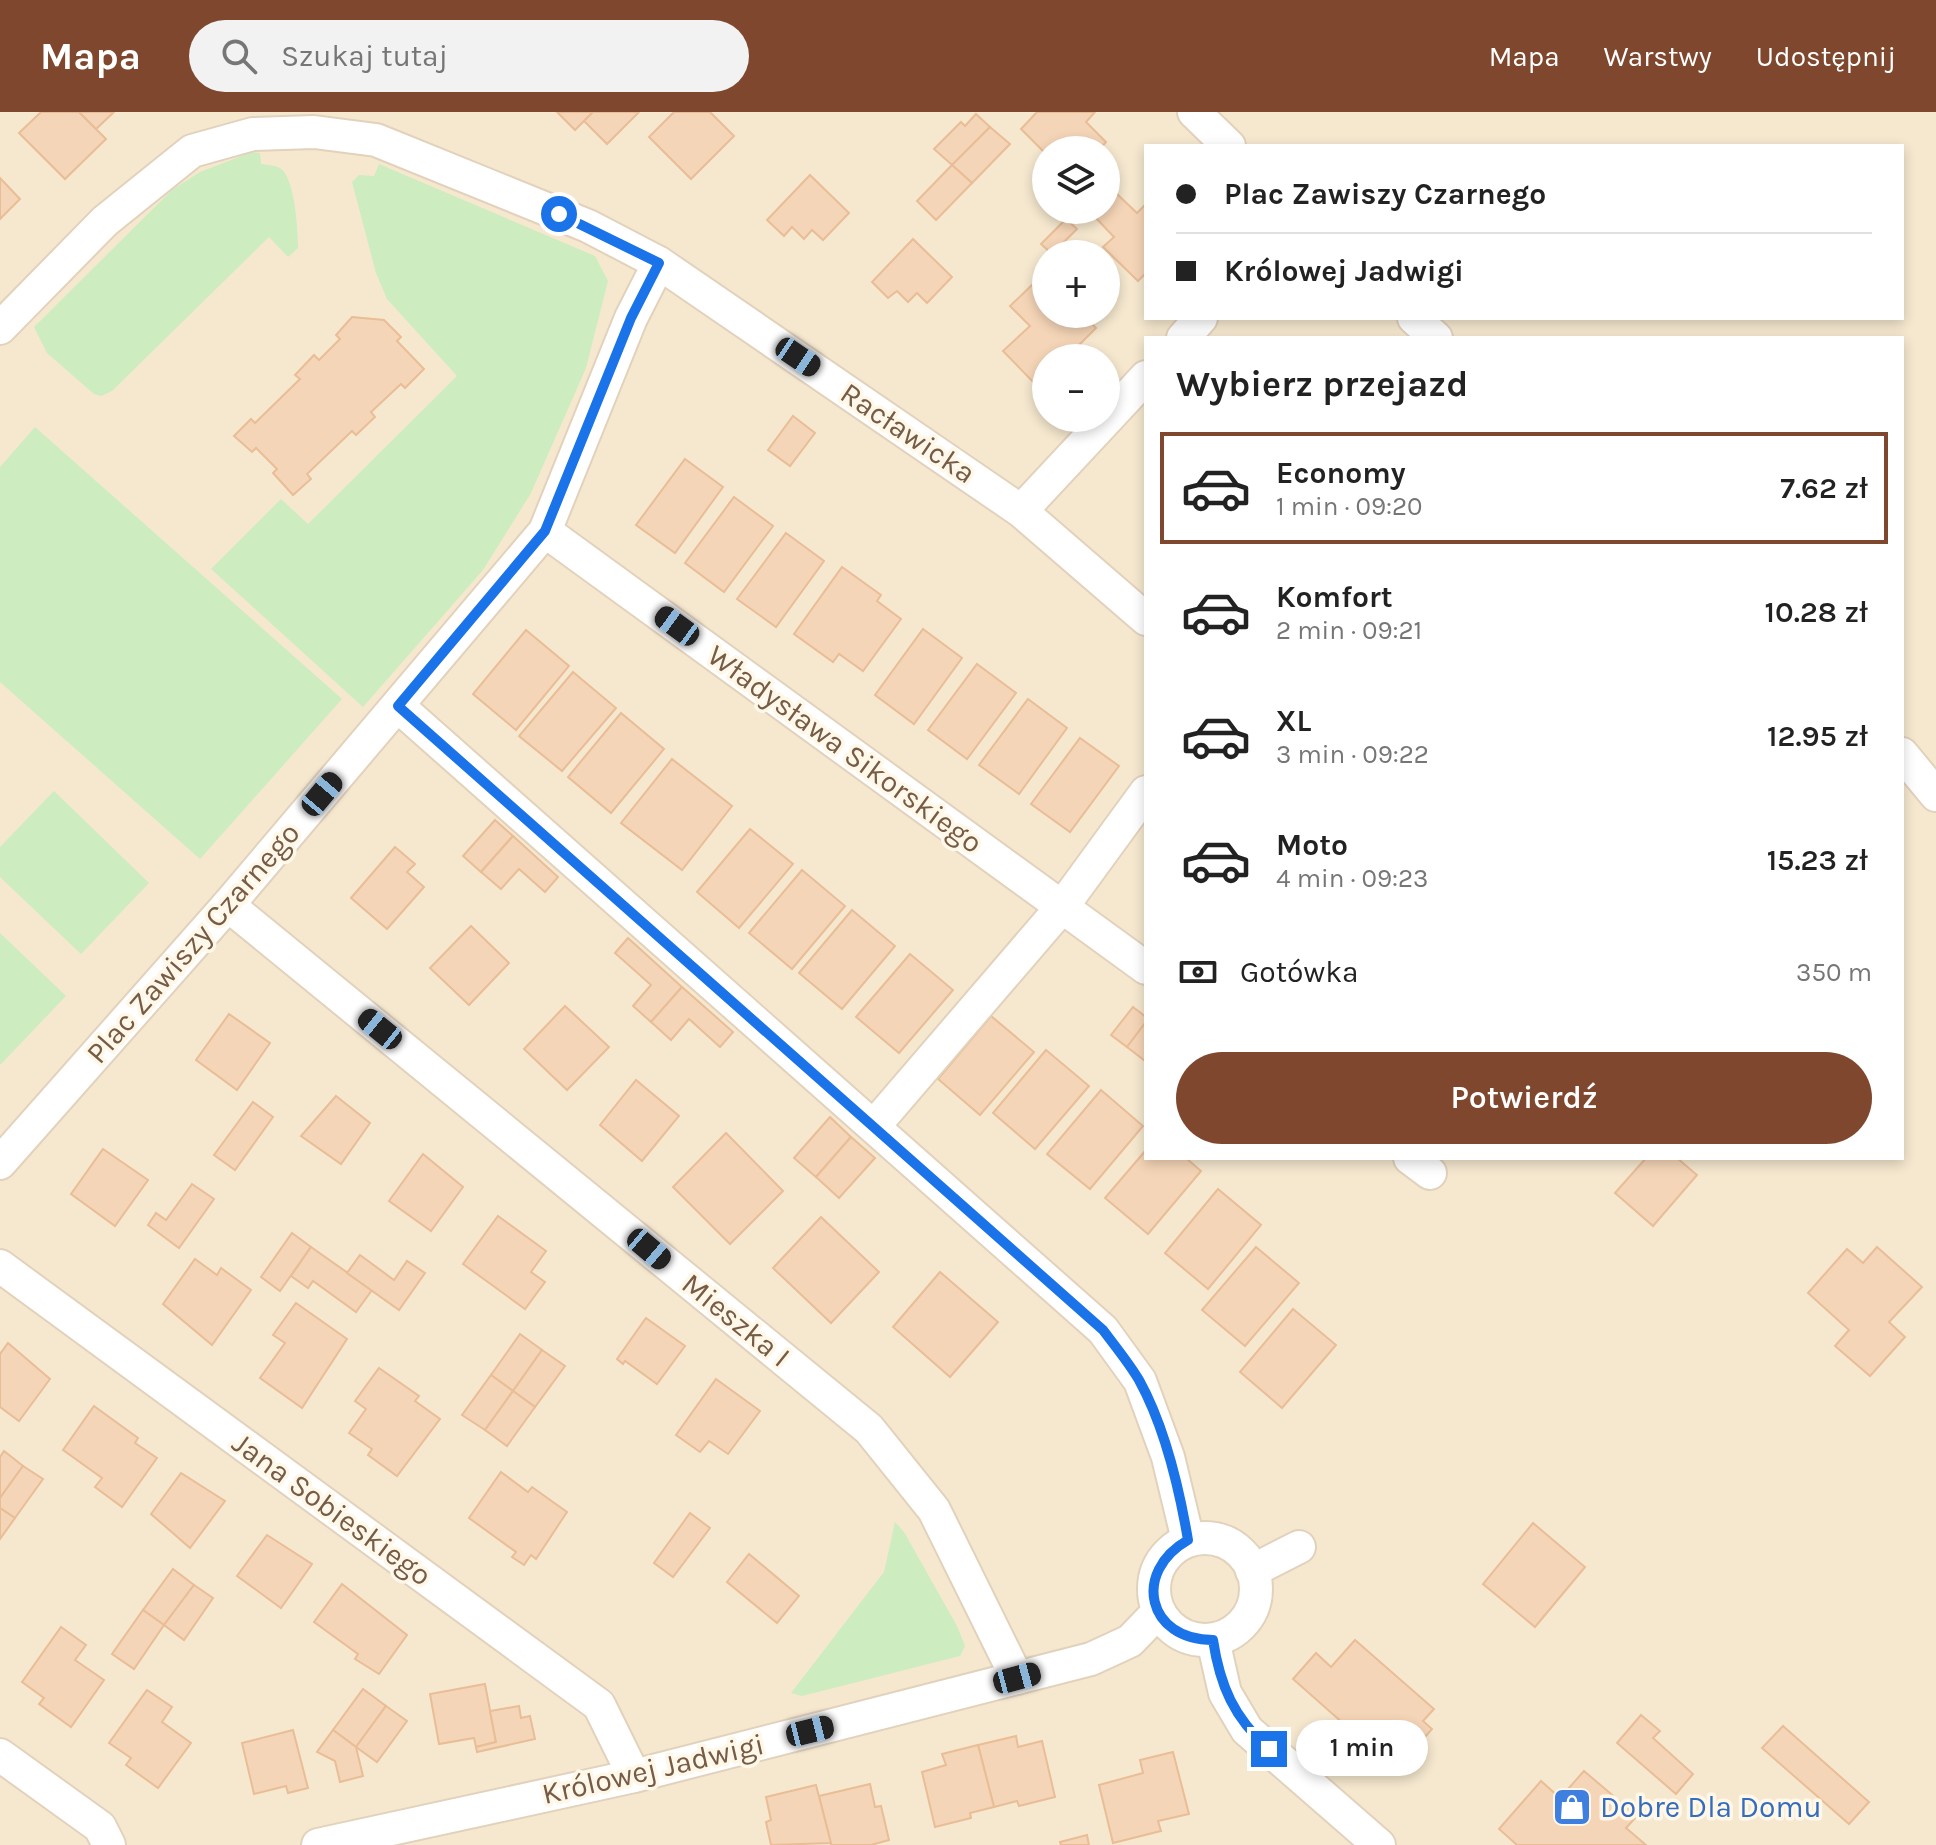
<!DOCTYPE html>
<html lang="pl">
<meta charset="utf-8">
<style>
body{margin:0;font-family:Karla,sans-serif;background:#f2f2f2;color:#222;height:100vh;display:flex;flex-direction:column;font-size:30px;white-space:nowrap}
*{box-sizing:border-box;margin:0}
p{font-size:26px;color:#767676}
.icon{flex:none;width:44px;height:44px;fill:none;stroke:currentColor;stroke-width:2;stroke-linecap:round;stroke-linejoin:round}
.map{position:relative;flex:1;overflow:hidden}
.drawer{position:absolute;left:1144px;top:224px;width:760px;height:824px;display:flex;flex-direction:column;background:#fff;border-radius:0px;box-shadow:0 4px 12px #0003}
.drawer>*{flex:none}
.top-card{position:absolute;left:1144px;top:32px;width:760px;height:176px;border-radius:0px;box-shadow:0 4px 12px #0003;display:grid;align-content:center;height:176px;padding:0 32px;background:#fff}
.fabs{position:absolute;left:1032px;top:24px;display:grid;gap:16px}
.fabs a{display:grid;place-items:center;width:88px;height:88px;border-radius:50%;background:#fff;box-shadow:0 4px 12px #0003;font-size:40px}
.end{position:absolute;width:36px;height:36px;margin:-18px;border:10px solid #1a73e8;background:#fff;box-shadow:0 0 0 4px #fff}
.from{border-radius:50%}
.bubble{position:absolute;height:56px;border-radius:28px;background:#fff;box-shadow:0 4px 12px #0003;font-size:26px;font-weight:600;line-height:56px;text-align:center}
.car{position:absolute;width:24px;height:48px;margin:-24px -12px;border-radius:10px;box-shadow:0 0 6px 2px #0007;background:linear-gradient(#222 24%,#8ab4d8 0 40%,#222 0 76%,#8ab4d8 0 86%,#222 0)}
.top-card b{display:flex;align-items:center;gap:28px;height:76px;font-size:30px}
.top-card b+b{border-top:2px solid #e0e0e0}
.top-card i{width:20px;height:20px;background:#222}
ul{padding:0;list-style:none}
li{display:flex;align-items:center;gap:24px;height:112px;margin:0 16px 12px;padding:0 16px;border:4px solid transparent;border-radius:0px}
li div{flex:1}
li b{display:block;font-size:30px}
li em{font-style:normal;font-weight:600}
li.current{border-color:#7f482e}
li>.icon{width:72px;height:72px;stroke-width:1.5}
h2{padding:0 32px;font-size:36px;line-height:96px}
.pay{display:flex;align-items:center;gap:20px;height:88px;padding:0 32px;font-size:30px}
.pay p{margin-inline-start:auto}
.action{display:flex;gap:16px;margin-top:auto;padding:16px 32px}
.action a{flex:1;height:92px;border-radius:48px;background:#7f482e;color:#fff;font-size:32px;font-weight:600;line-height:92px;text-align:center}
header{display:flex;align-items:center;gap:48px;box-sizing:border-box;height:112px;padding:0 40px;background:#7f482e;color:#fff}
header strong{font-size:38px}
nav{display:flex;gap:44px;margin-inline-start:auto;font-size:28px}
.search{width:560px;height:72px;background:#f2f2f2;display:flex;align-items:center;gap:20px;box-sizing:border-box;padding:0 28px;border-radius:44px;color:#767676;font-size:30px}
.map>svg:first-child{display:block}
.residential{fill:#f6e8cf;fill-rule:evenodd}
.green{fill:#cdecbf}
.building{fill:#f5d5b7;stroke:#e9bd96;stroke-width:2}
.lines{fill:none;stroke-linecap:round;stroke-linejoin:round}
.minor-casing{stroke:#e2d2bc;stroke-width:36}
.minor{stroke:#fff;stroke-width:32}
.route{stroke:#1a73e8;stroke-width:10}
.labels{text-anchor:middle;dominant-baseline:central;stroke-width:7;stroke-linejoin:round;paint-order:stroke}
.street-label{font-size:30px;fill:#765c46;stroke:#fff8e8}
.shop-label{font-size:30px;fill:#366cbe;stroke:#fff8e8;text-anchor:start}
</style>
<header>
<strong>Mapa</strong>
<div class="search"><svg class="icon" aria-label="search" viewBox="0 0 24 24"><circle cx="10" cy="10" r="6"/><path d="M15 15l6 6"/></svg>Szukaj tutaj</div>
<nav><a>Mapa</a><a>Warstwy</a><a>Udostępnij</a></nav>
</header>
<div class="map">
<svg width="1936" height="1733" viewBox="0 0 1936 1733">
<rect width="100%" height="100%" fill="#fef5e1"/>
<path class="residential" d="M 0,0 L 1936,0 L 1936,1733 L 0,1733 ZM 1146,34 L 1902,34 L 1902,206 L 1146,206 ZM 1046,38 L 1106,38 L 1106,98 L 1046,98 ZM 1046,142 L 1106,142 L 1106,202 L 1046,202 ZM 1146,226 L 1902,226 L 1902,1046 L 1146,1046 ZM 1046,246 L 1106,246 L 1106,306 L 1046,306 Z"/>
<g class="green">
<path d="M 252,40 L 260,41 L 261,52 C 267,53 275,53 280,56 C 295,65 298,119 298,136 L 288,145 L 269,125 L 112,279 L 101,284 L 94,282 L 47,241 L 34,215 L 172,78 L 200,60 Z"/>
<path d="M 379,52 L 595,144 L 608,169 L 586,256 L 531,381 L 483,458 L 363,595 L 211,457 L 281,387 L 308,412 L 457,264 L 387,187 L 376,161 L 352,70 L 359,63 L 374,64 Z"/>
<path d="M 35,315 L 342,587 L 200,747 L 0,570 L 0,355 Z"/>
<path d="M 54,679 L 149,771 L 81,842 L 0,765 L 0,735 Z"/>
<path d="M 0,821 L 66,884 L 0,953 Z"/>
<path d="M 895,1410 L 904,1420 L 957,1514 L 965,1534 L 960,1544 L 802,1584 L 791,1581 L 884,1460 Z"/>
</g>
<g class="building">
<path d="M 41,0 L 79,0 L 106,27 L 65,67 L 19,21 Z"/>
<path d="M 79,0 L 114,0 L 96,17 Z"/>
<path d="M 557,0 L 593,0 L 575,18 Z"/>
<path d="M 593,0 L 639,0 L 607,32 L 584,9 Z"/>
<path d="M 674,0 L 710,0 L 734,24 L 691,67 L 649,25 Z"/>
<path d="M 1037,0 L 1095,0 L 1086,10 L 1106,30 L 1099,38 L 1046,38 L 1046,42 L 1021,17 Z"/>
<path d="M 976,2 L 990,15 L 952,53 L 934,37 L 961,10 L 965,14 Z"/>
<path d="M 990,15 L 1010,32 L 972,71 L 952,53 Z"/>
<path d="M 1046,47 L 1046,65 L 1037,56 Z"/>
<path d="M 952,53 L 972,71 L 936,108 L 917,89 Z"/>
<path d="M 810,63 L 849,101 L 823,128 L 812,118 L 804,127 L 792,115 L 784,124 L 767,108 Z"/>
<path d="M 0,66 L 20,87 L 0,107 Z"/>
<path d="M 1116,81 L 1137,101 L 1146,92 L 1146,161 L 1138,169 L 1103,135 L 1114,125 L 1094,104 L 1106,98 L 1106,92 Z"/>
<path d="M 1066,107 L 1077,117 L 1062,132 L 1073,142 L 1052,142 L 1041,132 Z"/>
<path d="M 913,127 L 952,165 L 927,191 L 917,181 L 908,190 L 897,179 L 888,186 L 872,170 Z"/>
<path d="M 1033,172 L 1046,185 L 1046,202 L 1082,202 L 1096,216 L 1071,241 L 1073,246 L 1046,246 L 1046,273 L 1041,278 L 1003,239 L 1030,214 L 1010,194 Z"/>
<path d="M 352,205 L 384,208 L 401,225 L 397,229 L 424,257 L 405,276 L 401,272 L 371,300 L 375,305 L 356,323 L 352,319 L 307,362 L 311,367 L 293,383 L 273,361 L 277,357 L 256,336 L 252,340 L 234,324 L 251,307 L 255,311 L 300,267 L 295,263 L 314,243 L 319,248 L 340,227 L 336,223 Z"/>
<path d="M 793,304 L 815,321 L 790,354 L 768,338 Z"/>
<path d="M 685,347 L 723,375 L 675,441 L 636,413 Z"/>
<path d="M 734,385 L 773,414 L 724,480 L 685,451 Z"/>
<path d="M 786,421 L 824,449 L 776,515 L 737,487 Z"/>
<path d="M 842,455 L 881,483 L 877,489 L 901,507 L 863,559 L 839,542 L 833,550 L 794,522 Z"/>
<path d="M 923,517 L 962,546 L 914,612 L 875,583 Z"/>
<path d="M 526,518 L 569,554 L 516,618 L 473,582 Z"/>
<path d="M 977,552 L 1016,581 L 967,647 L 928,618 Z"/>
<path d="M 573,560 L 616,596 L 562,659 L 519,624 Z"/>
<path d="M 1028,587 L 1067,616 L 1019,682 L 979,653 Z"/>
<path d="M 621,601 L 664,637 L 611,701 L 568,665 Z"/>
<path d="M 1080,626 L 1119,654 L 1070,720 L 1031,692 Z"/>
<path d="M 672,647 L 732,694 L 682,758 L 621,711 Z"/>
<path d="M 495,708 L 513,724 L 481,760 L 463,744 Z"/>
<path d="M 750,717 L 793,752 L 739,816 L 697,780 Z"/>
<path d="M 513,724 L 558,765 L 545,780 L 519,757 L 501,777 L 481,760 Z"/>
<path d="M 395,735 L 415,752 L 407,760 L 424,775 L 387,817 L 351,786 Z"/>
<path d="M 802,758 L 845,794 L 792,857 L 749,821 Z"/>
<path d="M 852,798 L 895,834 L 842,897 L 799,861 Z"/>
<path d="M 471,814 L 509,851 L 469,893 L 430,856 Z"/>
<path d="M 628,826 L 682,875 L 651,910 L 633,894 L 651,873 L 615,841 Z"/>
<path d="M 910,842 L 953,878 L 899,941 L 856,905 Z"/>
<path d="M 682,875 L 733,920 L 720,935 L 689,907 L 671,928 L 651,910 Z"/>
<path d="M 565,894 L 609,935 L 567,978 L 524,937 Z"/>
<path d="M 1133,895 L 1146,905 L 1146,910 L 1127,935 L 1111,923 Z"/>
<path d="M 229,902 L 270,931 L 237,978 L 196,948 Z"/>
<path d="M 991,904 L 1034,940 L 980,1003 L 938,967 Z"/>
<path d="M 1146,910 L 1146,948 L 1145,949 L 1127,935 Z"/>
<path d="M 1046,938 L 1089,974 L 1035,1037 L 993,1001 Z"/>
<path d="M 636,968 L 679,1004 L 642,1049 L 600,1013 Z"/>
<path d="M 1101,978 L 1143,1014 L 1090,1077 L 1047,1042 Z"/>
<path d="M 336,984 L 370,1011 L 341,1052 L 301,1024 Z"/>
<path d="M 253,990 L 273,1005 L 235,1058 L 214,1043 Z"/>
<path d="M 830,1005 L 851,1025 L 816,1065 L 794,1046 Z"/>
<path d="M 726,1021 L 783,1079 L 730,1132 L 673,1075 Z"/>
<path d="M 851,1025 L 875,1046 L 839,1086 L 816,1065 Z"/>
<path d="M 103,1037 L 148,1068 L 115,1114 L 71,1082 Z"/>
<path d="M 1146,1038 L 1146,1046 L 1186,1046 L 1201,1059 L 1148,1122 L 1105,1086 Z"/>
<path d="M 423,1042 L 463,1075 L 431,1119 L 389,1089 Z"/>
<path d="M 1646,1046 L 1677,1046 L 1697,1063 L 1653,1114 L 1615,1081 Z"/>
<path d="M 192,1072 L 214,1087 L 179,1136 L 148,1113 L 156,1101 L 166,1108 Z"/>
<path d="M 1218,1077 L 1261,1113 L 1208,1177 L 1165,1141 Z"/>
<path d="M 498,1104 L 546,1139 L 531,1160 L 545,1170 L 525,1197 L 463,1152 Z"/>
<path d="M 821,1105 L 879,1160 L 831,1211 L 773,1156 Z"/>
<path d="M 292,1121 L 311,1135 L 280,1179 L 261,1165 Z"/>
<path d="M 311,1135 L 372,1178 L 356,1200 L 313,1169 L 308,1176 L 291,1164 Z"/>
<path d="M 1256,1135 L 1299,1171 L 1245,1234 L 1202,1198 Z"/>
<path d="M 1877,1135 L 1922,1175 L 1889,1210 L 1905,1225 L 1870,1264 L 1835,1234 L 1849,1218 L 1808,1181 L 1847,1137 L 1863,1151 Z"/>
<path d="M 360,1143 L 394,1168 L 407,1149 L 425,1161 L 399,1198 L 347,1161 Z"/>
<path d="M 195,1147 L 217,1163 L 221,1156 L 251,1178 L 212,1233 L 163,1192 Z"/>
<path d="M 940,1160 L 998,1210 L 950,1265 L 893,1215 Z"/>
<path d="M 296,1191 L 347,1227 L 302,1296 L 260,1266 L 285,1231 L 273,1223 Z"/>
<path d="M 1293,1197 L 1336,1233 L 1282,1296 L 1240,1260 Z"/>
<path d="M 646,1206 L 685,1234 L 657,1272 L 625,1249 L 623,1252 L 617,1247 Z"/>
<path d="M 520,1222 L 542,1238 L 513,1279 L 491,1263 Z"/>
<path d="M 8,1231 L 50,1267 L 19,1309 L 0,1295 L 0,1242 Z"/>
<path d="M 542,1238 L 565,1254 L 535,1295 L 513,1279 Z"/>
<path d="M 379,1256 L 419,1284 L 415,1289 L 440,1307 L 397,1364 L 368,1343 L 372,1337 L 349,1321 L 366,1297 L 355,1289 Z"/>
<path d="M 491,1263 L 513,1279 L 485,1318 L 462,1303 Z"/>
<path d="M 716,1267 L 760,1299 L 728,1342 L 709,1329 L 700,1340 L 676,1323 Z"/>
<path d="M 513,1279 L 535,1295 L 507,1334 L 485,1318 Z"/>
<path d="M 94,1294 L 138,1326 L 135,1331 L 157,1346 L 122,1395 L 95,1375 L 102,1366 L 63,1338 Z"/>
<path d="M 4,1339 L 23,1354 L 0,1386 L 0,1345 Z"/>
<path d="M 23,1354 L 43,1367 L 15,1406 L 0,1396 L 0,1386 Z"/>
<path d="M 501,1360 L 528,1380 L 532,1375 L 567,1400 L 536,1447 L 531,1443 L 524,1453 L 512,1445 L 516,1440 L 469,1406 Z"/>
<path d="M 181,1361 L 225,1389 L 190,1436 L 151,1402 Z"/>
<path d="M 0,1396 L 15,1406 L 0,1427 Z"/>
<path d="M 690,1401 L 710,1416 L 673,1465 L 654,1451 Z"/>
<path d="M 1533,1411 L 1585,1455 L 1535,1515 L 1483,1472 Z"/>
<path d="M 267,1423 L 312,1452 L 281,1496 L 237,1464 Z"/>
<path d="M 749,1442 L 799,1484 L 777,1511 L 727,1470 Z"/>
<path d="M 173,1457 L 194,1473 L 164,1513 L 143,1498 Z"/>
<path d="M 342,1472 L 407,1523 L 379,1562 L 355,1547 L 358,1542 L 314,1510 Z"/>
<path d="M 194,1473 L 213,1486 L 184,1528 L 164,1513 Z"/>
<path d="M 143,1498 L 164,1513 L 134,1557 L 112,1542 Z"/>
<path d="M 61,1515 L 86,1533 L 75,1548 L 104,1568 L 71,1615 L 39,1592 L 44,1586 L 22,1570 Z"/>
<path d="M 1355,1528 L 1434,1597 L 1423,1609 L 1432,1617 L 1396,1658 L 1293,1567 L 1316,1541 L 1331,1555 Z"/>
<path d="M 485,1572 L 496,1630 L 476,1635 L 474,1626 L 439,1632 L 430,1582 Z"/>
<path d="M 363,1577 L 386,1594 L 356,1635 L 333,1618 Z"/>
<path d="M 147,1578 L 172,1595 L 162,1610 L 191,1631 L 158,1676 L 126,1653 L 131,1646 L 109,1631 Z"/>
<path d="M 386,1594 L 407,1609 L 377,1650 L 356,1635 Z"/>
<path d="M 519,1594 L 521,1606 L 530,1604 L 535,1627 L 477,1640 L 476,1635 L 496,1630 L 490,1599 Z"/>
<path d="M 1641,1603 L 1660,1619 L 1653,1626 L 1693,1662 L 1676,1682 L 1617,1631 Z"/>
<path d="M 1783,1614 L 1869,1690 L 1849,1712 L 1762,1636 Z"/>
<path d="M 293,1618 L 308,1676 L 288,1681 L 286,1674 L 254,1682 L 242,1631 Z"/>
<path d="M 333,1618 L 356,1635 L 363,1664 L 340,1670 L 335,1649 L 317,1640 Z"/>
<path d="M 1016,1624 L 1018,1635 L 1042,1629 L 1055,1685 L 1019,1694 L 1017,1689 L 994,1695 L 978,1633 Z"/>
<path d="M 978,1633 L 994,1695 L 970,1701 L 971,1706 L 935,1715 L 922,1660 L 946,1653 L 942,1642 Z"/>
<path d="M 1173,1640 L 1189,1702 L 1158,1709 L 1161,1719 L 1113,1731 L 1099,1673 L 1143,1661 L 1140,1648 Z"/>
<path d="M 1584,1659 L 1637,1704 L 1626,1716 L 1646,1733 L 1517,1733 L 1499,1717 L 1541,1669 L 1560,1686 Z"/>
<path d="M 870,1672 L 875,1695 L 881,1694 L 889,1728 L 871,1733 L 831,1733 L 819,1684 Z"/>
<path d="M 816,1673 L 831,1731 L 771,1733 L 766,1710 L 771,1708 L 766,1685 Z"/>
<path d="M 1087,1723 L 1089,1733 L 1061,1733 L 1060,1730 Z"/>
</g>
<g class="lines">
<defs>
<g id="minor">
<path d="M 1194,0 L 1229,34"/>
<path d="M 1414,206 L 1436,226"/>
<path d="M 0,216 L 105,109 L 192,39 L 253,22 L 314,20 L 376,28 L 588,114 L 659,151 L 1021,399 L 1146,507"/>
<path d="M 1183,226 L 1201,206"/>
<path d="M 1021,399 L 1146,265"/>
<path d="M 545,419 L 1146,856"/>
<path d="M 398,594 L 1103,1218 L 1140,1269 L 1168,1345 L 1188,1428"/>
<path d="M 1902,642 L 1936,683"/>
<path d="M 228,793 L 869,1317 L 934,1398 L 1017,1566"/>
<path d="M 874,1014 L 1062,795 L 1146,680"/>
<path d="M 1410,1046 L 1430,1061"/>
<path d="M 0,1051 L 228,793 L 545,419 L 631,206 L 659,151"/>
<path d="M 0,1154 L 599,1593 L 634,1664"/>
<circle cx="1205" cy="1477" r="51"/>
<path d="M 1252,1459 L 1299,1435"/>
<path d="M 1213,1528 L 1225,1581 L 1247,1618 L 1379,1733"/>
<path d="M 0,1643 L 100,1715 L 109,1733"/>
<path d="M 318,1733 L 634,1664 L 1091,1547 L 1130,1529 L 1158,1500"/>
</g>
</defs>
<use href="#minor" class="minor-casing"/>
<use href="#minor" class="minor"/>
</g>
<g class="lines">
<path class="route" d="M 559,102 L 659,151 L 631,206 L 545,419 L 398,594 L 1103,1218 C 1115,1234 1129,1251 1139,1268 C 1165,1315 1179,1375 1188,1428 C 1132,1460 1147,1528 1213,1528 C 1220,1574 1234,1606 1269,1637"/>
</g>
<defs>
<symbol id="shop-square" viewBox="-11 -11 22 22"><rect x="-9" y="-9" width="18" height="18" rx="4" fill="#3f7fe0" stroke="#fff8e8"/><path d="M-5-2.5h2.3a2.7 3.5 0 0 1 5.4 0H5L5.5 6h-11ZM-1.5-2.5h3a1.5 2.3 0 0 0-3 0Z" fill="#fff"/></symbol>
</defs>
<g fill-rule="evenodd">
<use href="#shop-square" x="1550" y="1673" width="44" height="44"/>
</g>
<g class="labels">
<g class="street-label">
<text transform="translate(908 321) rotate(34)">Racławicka</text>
<text transform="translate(845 637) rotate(36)">Władysława Sikorskiego</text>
<text transform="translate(193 831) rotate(-49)">Plac Zawiszy Czarnego</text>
<text transform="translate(736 1208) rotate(39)">Mieszka I</text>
<text transform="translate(332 1397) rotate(36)">Jana Sobieskiego</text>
<text transform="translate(653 1657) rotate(-13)">Królowej Jadwigi</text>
</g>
<g class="shop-label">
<text x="1600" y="1695">Dobre Dla Domu</text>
</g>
</g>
</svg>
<div class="fabs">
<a><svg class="icon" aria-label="layers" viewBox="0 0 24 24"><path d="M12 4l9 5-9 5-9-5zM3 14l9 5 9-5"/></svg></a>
<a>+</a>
<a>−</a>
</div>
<i class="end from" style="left:559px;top:102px"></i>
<i class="end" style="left:1269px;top:1637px"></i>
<div class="bubble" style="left:1296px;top:1608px;width:132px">1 min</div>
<i class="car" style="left:798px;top:245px;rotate:124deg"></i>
<i class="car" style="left:677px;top:514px;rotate:306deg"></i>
<i class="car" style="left:322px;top:682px;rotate:40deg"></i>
<i class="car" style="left:380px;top:917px;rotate:309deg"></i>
<i class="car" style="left:649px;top:1137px;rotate:130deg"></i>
<i class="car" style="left:1017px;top:1566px;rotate:75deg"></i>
<i class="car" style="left:810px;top:1619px;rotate:76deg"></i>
<div class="top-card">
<b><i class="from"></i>Plac Zawiszy Czarnego</b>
<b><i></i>Królowej Jadwigi</b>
</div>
<section class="drawer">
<h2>Wybierz przejazd</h2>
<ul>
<li class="current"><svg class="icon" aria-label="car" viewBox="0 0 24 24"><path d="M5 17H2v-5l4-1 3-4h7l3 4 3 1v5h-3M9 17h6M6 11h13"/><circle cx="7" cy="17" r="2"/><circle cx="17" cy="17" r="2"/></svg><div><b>Economy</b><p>1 min · 09:20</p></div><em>7.62 zł</em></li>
<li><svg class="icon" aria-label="car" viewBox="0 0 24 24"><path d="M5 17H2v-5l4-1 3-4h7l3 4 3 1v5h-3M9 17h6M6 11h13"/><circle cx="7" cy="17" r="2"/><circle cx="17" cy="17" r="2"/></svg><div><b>Komfort</b><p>2 min · 09:21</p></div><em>10.28 zł</em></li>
<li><svg class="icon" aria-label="car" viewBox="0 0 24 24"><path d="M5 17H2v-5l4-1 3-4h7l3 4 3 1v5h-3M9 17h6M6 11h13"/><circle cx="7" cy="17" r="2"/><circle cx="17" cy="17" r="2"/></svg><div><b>XL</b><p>3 min · 09:22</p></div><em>12.95 zł</em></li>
<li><svg class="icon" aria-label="car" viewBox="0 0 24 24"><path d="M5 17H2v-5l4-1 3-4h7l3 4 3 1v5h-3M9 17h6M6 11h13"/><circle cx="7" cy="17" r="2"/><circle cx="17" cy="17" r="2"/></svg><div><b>Moto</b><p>4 min · 09:23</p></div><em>15.23 zł</em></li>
</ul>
<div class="pay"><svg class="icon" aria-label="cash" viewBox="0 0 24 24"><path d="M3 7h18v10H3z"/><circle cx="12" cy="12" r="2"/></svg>Gotówka<p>350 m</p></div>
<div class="action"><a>Potwierdź</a></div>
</section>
</div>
